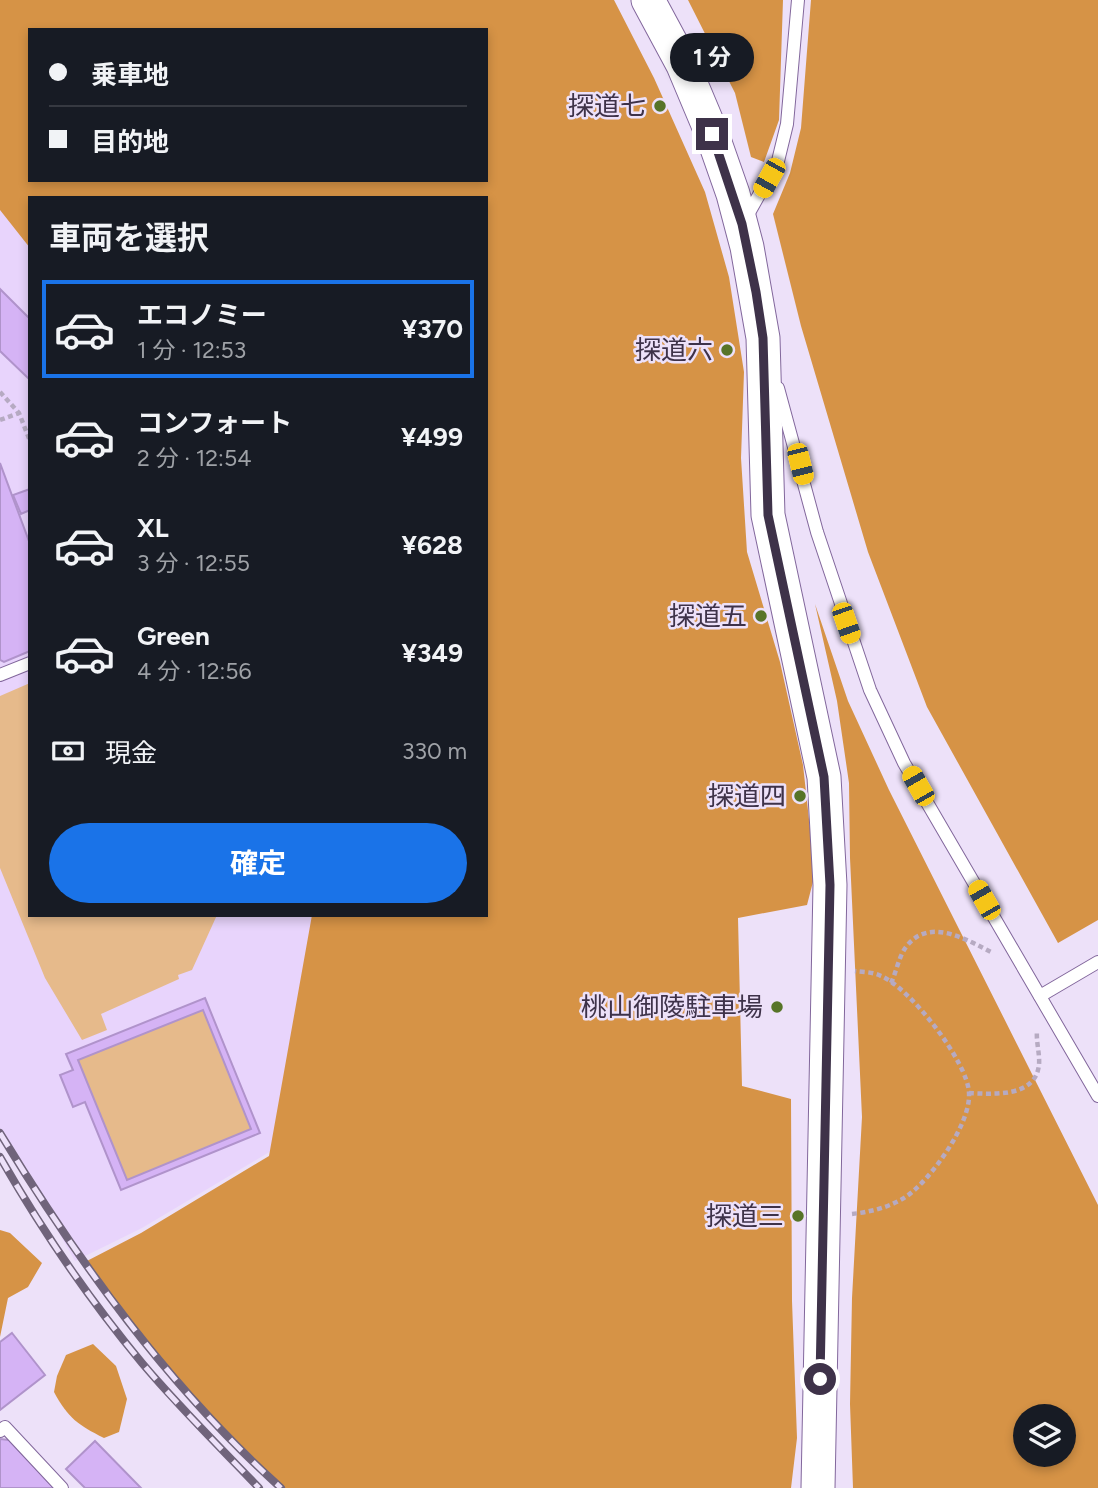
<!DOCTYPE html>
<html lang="ja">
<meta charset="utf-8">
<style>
body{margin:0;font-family:Figtree,"Noto Sans JP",sans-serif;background:#20242c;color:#f1f3f6;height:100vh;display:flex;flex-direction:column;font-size:26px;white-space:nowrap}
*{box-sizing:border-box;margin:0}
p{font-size:23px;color:#9ea1a6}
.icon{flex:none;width:38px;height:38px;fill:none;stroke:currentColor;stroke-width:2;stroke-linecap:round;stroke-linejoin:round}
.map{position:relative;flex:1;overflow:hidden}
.drawer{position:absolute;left:28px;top:196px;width:460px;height:721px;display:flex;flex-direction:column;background:#171b24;border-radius:0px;box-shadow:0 4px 10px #0003}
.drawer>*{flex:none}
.hud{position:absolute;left:28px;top:28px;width:460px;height:154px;border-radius:0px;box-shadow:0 4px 10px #0003;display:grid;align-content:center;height:154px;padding:0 21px;background:#171b24}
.fabs{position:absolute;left:1013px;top:1404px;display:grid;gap:14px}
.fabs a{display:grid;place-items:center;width:63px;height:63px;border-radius:50%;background:#171b24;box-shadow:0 4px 10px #0003;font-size:35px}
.end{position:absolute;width:32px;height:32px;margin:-16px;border:9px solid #3e3249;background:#fff;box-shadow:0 0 0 4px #fff}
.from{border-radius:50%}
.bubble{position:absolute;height:49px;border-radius:24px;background:#171b24;box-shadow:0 4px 10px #0003;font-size:23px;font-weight:700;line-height:49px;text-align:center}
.car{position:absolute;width:21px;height:42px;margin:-21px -10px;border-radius:9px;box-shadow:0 0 5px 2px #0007;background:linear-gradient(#f5c518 24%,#345 0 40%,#f5c518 0 76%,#345 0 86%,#f5c518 0)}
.hud b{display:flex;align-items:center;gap:24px;height:66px;font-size:26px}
.hud b+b{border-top:2px solid #363941}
.hud i{width:18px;height:18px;background:#f1f3f6}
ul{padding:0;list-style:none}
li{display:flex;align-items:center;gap:21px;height:98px;margin:0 14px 10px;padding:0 7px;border:4px solid transparent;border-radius:0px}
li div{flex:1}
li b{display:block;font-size:26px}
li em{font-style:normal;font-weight:700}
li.selected{border-color:#1a73e8}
li>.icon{width:63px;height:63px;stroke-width:1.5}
h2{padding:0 21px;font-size:32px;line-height:84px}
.pay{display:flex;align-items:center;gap:18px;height:77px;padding:0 21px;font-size:26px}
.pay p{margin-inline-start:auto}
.cta{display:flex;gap:14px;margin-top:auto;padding:14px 21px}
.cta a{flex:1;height:80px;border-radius:42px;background:#1a73e8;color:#fff;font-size:28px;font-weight:700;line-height:80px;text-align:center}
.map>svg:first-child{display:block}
.built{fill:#e8d4fc}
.green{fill:#e6ba8b}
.forest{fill:#d69346;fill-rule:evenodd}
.building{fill:#d5b3f5;stroke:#b093cb;stroke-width:2;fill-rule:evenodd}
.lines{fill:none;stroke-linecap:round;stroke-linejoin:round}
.lane-casing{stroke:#82679c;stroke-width:14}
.secondary-casing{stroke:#82679c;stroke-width:35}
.path{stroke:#b6aac2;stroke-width:4.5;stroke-dasharray:5 3.5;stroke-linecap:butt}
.lane{stroke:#fff;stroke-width:12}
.secondary{stroke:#fff;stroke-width:33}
.rail-casing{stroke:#70647b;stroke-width:8}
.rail{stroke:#ede1f9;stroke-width:5;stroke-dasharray:16;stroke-linecap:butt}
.route{stroke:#3e3249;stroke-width:9}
.poi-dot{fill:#577428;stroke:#ede1f9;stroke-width:2.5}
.labels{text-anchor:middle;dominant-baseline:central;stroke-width:5;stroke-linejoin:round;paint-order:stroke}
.poi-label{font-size:26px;fill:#3e3249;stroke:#ede1f9;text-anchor:end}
</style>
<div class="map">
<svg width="1098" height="1488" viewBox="0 0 1098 1488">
<rect width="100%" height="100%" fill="#ede1f9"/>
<path class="built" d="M 0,205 L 30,243 L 30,915 L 313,915 L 271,1151 L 142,1228 L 75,1261 L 0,1130 Z"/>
<g class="green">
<path d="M 30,683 L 30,915 L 217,915 L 192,970 L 178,975 L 179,979 L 101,1014 L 107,1030 L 82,1040 L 45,978 L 0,868 L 0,696 Z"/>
<path d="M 203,1010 L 251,1129 L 127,1180 L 78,1060 Z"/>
</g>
<g class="forest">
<path d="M 0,0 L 614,0 L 654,78 L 705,192 L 729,277 L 744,372 L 741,458 L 747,552 L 780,662 L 803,765 L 815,874 L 807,905 L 738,918 L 742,1086 L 791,1099 L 792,1301 L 797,1438 L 791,1488 L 277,1488 C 204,1419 143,1343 83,1263 L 141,1233 L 269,1156 L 312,915 L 486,915 L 486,198 L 30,198 L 30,248 L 0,210 ZM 30,30 L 486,30 L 486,180 L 30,180 Z"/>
<path d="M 688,0 L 783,0 L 779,120 L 764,162 L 751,157 L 735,93 Z"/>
<path d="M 811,0 L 1098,0 L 1098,920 L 1058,943 L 927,707 L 868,552 L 801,326 L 773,214 L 790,173 L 801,128 Z"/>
<path d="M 815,604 L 848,701 L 889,790 L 1098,1205 L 1098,1488 L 853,1488 L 850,1404 L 852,1298 L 862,1117 L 850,858 L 849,783 L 837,701 ZM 1026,1416 L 1064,1416 L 1064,1454 L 1026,1454 Z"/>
<path d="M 0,1230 L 10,1233 L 42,1263 L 28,1287 L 8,1298 L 0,1337 Z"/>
<path d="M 93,1344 L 116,1366 L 127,1399 L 119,1432 L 104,1438 C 78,1425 68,1418 54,1392 L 57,1376 L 66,1355 Z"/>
</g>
<g class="building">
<path d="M 0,289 L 30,319 L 30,380 L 0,351 Z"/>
<path d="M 0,463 L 30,544 L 30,651 L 4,662 L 0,660 Z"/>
<path d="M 30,489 L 30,510 L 21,514 L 13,495 Z"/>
<path d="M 205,998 L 260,1133 L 121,1190 L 85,1102 L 73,1107 L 60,1075 L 73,1070 L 66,1054 ZM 203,1010 L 251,1129 L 127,1180 L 78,1060 Z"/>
<path d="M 12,1333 L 45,1375 L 0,1410 L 0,1342 Z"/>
<path d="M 0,1439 L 9,1440 L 54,1488 L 0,1488 Z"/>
<path d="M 95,1441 L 141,1488 L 85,1488 L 66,1469 Z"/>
</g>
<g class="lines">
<defs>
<g id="lane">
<path d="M 746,218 L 778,161 L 787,124 L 798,0"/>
<path d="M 778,388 L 817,532 L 870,690 L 904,763 L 1098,1096"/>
<path d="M 0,675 L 30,663"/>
<path d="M 1040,996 L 1098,962"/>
<path d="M 0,1431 L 5,1427 L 62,1488"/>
</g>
<path id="secondary" d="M 648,0 L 683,65 L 712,134 L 733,194 L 747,247 L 763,338 L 768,515 L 824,777 L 830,885 L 818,1488"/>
</defs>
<use href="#lane" class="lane-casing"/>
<use href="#secondary" class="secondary-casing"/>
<g class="path">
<path d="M 0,392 L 19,413 L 30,441"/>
<path d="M 0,420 L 19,413"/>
<path d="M 891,983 C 896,973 899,956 906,947 C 929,916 967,940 993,953"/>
<path d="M 969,1093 C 993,1094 1035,1098 1039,1065 C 1040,1054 1036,1042 1037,1031"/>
<path d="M 852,1214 C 870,1212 891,1207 907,1196 C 931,1179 971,1124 969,1093 C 968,1062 910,988 881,976 C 874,972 863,972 855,971"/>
</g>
<use href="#lane" class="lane"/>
<use href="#secondary" class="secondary"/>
<defs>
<g id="rail">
<path d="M 0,1133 C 79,1263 168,1386 281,1488"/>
<path d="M 0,1157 C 41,1229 89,1299 142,1363 C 179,1407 220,1447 259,1488"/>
</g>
</defs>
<use href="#rail" class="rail-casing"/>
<use href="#rail" class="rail"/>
</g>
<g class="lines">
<path class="route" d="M 712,134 L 742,224 L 756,292 L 763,338 L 768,515 L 824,777 L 830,885 L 820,1379"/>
</g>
<g class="poi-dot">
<circle cx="660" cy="106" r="7"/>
<circle cx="727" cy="350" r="7"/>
<circle cx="761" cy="616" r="7"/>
<circle cx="800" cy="796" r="7"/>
<circle cx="777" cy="1007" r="7"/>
<circle cx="798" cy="1216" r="7"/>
</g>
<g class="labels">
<g class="poi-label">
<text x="646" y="106">探道七</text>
<text x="713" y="350">探道六</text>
<text x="747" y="616">探道五</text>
<text x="786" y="796">探道四</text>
<text x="763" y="1007">桃山御陵駐車場</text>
<text x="784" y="1216">探道三</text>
</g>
</g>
</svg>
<div class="fabs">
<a><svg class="icon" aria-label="layers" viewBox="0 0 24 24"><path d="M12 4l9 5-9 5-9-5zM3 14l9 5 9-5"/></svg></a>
</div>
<i class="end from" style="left:820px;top:1379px"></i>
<i class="end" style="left:712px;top:134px"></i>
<div class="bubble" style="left:670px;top:33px;width:84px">1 分</div>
<i class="car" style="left:769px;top:178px;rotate:209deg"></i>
<i class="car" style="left:800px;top:464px;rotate:166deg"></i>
<i class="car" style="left:846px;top:623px;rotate:161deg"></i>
<i class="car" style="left:918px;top:786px;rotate:330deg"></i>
<i class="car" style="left:984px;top:900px;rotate:330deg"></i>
<div class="hud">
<b><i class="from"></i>乗車地</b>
<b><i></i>目的地</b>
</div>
<section class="drawer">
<h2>車両を選択</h2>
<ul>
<li class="selected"><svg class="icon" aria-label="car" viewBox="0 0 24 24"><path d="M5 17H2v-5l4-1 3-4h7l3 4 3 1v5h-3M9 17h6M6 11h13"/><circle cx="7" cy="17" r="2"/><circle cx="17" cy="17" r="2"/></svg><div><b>エコノミー</b><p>1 分 · 12:53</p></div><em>¥370</em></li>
<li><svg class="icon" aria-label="car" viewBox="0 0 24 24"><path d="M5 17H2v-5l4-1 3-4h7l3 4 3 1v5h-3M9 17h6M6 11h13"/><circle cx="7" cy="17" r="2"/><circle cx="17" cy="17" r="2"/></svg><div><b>コンフォート</b><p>2 分 · 12:54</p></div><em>¥499</em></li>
<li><svg class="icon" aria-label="car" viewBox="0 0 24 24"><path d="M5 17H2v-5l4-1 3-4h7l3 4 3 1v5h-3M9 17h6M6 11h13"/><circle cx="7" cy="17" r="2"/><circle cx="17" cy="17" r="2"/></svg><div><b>XL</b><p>3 分 · 12:55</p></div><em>¥628</em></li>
<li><svg class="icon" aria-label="car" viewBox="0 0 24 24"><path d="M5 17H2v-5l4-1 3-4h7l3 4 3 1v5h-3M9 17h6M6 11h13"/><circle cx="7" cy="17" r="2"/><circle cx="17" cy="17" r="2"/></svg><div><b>Green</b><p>4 分 · 12:56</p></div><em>¥349</em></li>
</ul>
<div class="pay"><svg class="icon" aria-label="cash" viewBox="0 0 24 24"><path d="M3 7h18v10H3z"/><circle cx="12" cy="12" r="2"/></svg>現金<p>330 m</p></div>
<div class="cta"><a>確定</a></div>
</section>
</div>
